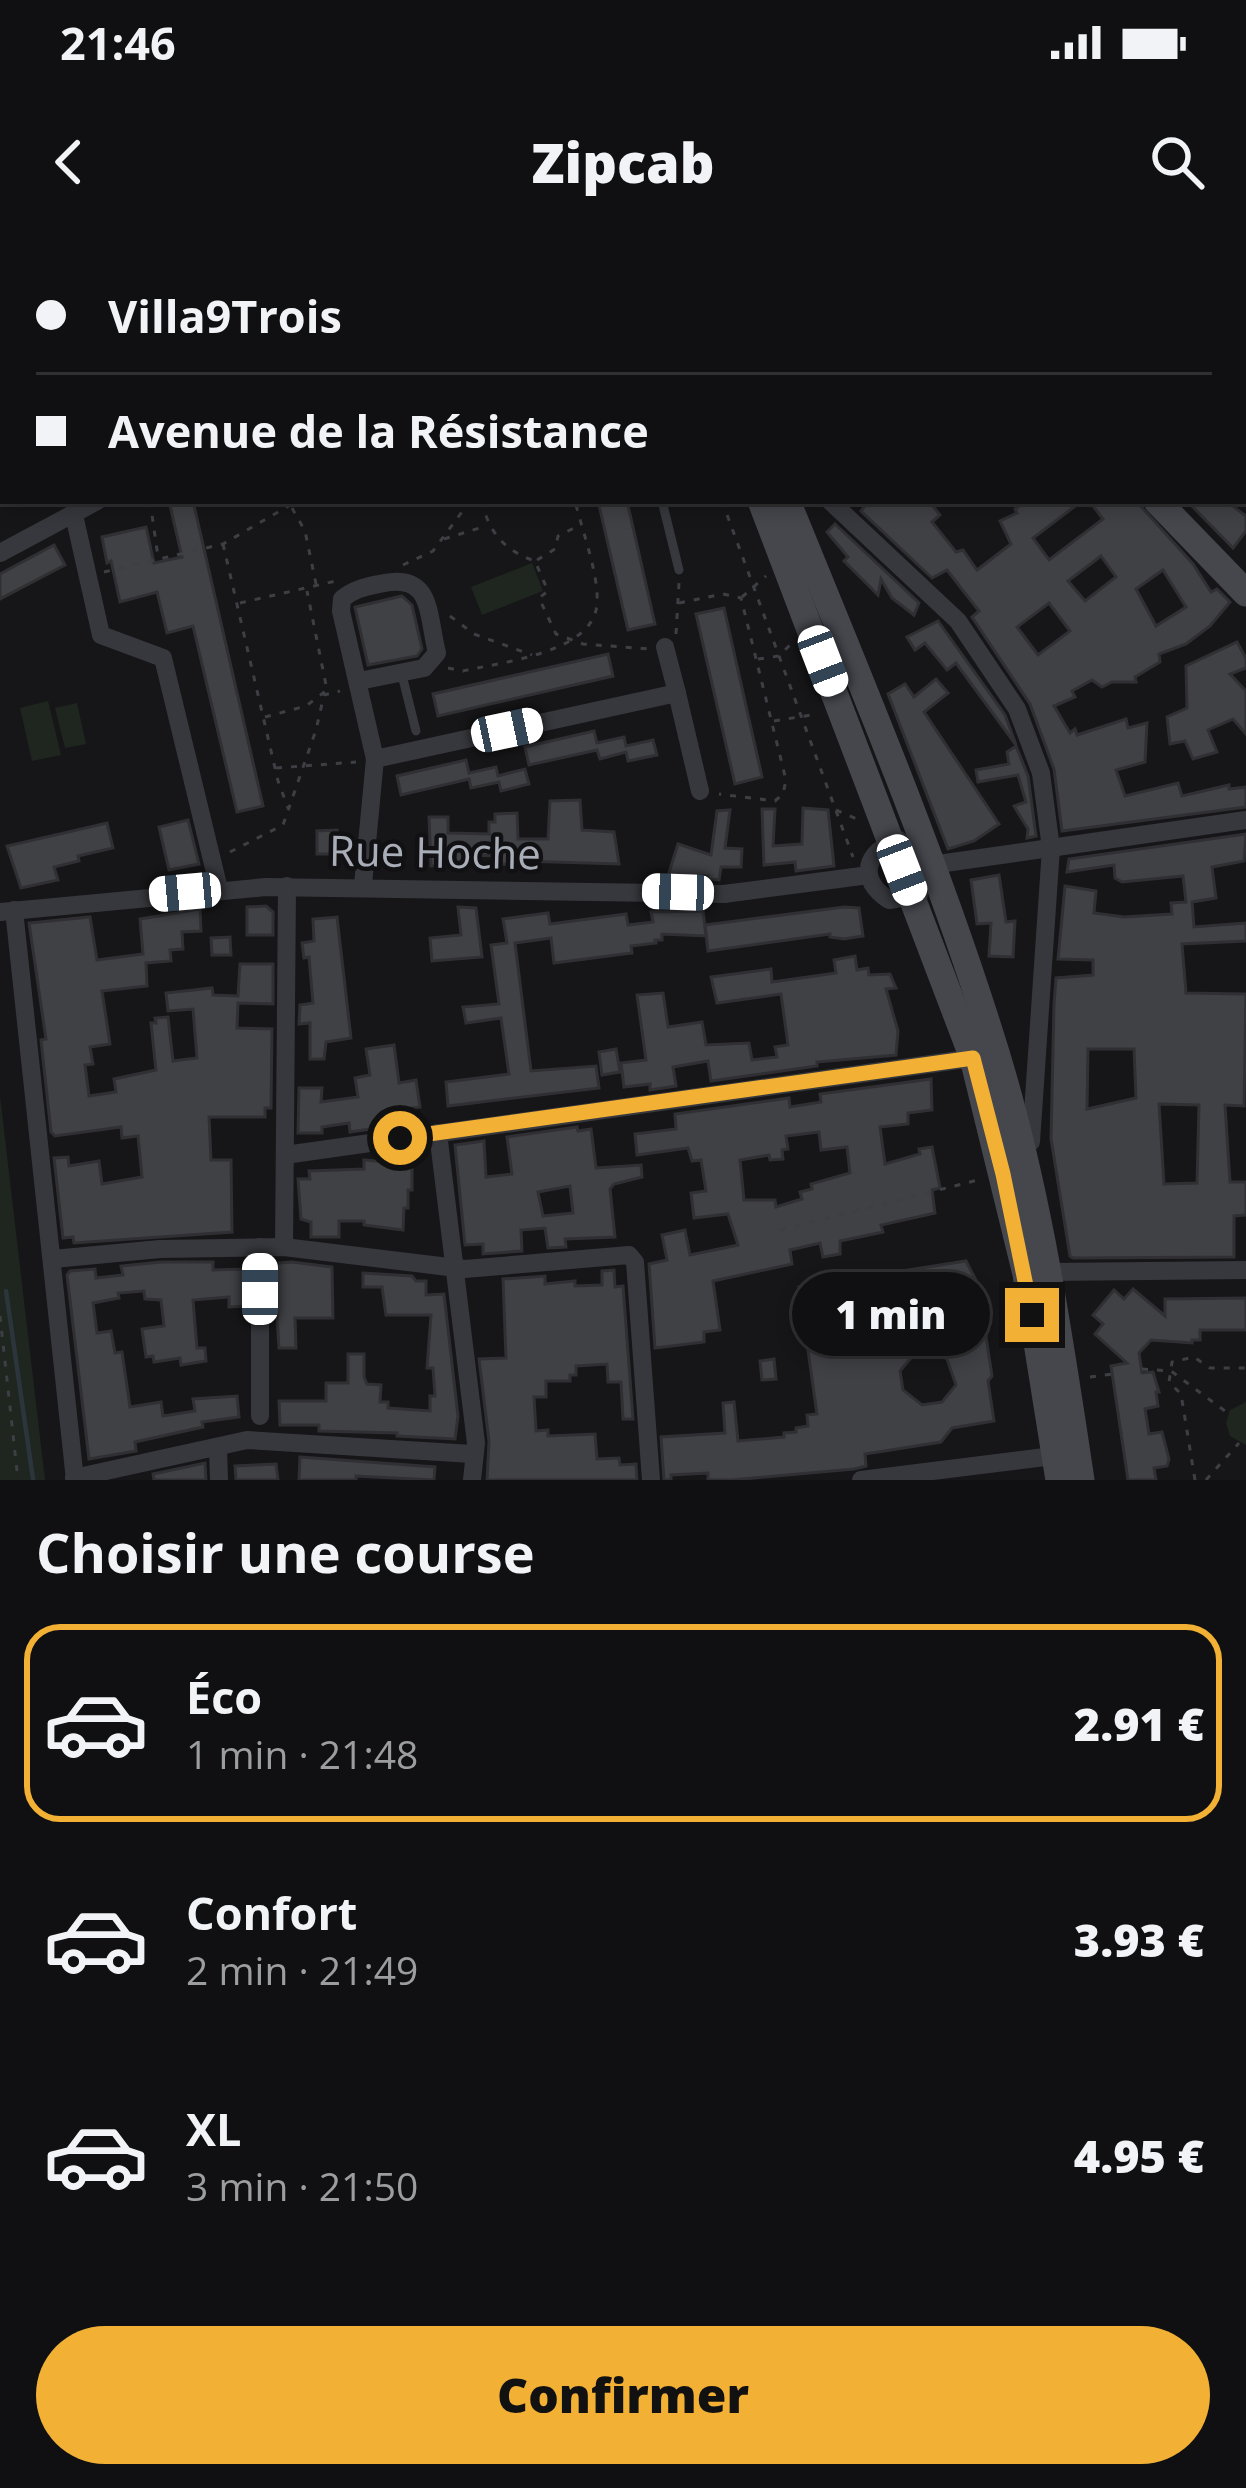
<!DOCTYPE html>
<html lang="fr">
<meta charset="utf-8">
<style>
body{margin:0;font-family:"Open Sans",sans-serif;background:#1e1e20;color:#f1f3f6;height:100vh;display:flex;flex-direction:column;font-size:45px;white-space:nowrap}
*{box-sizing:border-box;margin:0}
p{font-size:39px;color:#9c9d9f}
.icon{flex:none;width:66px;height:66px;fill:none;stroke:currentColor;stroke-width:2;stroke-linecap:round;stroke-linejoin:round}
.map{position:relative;height:1240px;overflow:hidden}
.drawer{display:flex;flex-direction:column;background:#101012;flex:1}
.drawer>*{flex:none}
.hud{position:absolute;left:0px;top:0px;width:1248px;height:264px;box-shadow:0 6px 18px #0003,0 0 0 3px #303032;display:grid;align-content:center;height:264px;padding:0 36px;background:#101012}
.end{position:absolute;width:54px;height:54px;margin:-27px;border:15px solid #f2b134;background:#111;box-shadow:0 0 0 6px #111}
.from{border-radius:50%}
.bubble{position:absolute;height:84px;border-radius:42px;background:#101012;box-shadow:0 6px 18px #0003,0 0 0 3px #303032;font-size:39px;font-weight:800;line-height:84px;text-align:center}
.car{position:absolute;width:36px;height:72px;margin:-36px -18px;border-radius:15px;box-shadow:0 0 9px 3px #0007;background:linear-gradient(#fff 24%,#345 0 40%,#fff 0 76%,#345 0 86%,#fff 0)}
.hud b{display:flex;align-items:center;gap:42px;height:114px;font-size:45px}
.hud b+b{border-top:3px solid #303032}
.hud i{width:30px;height:30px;background:#f1f3f6}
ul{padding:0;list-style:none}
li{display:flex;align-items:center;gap:36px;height:198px;margin:0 24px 18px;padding:0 12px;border:6px solid transparent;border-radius:36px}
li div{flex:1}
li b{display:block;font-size:45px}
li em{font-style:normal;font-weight:800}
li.on{border-color:#f2b134}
li>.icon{width:108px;height:108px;stroke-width:1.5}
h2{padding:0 36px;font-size:54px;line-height:144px}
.button{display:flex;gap:24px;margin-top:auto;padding:24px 36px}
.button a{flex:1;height:138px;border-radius:72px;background:#f2b134;color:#111;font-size:48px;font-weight:800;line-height:138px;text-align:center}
.status{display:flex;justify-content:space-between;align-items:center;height:84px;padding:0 60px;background:#101012;direction:ltr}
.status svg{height:33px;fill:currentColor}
header{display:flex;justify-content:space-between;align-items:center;height:156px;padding:0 36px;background:#101012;font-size:54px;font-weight:800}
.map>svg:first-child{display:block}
.built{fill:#222225}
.green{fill:#1e261f}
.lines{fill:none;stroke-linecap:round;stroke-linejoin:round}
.stream{stroke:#2c353c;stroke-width:4.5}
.building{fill:#404145;stroke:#303034;stroke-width:3;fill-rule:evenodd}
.path{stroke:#3d3f44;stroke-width:3;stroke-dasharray:6 9;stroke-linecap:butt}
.lane{stroke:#37383d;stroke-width:9}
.street{stroke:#37383d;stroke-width:18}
.secondary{stroke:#45474d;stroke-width:27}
.route{stroke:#f2b134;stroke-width:15}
.labels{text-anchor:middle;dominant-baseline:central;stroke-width:9;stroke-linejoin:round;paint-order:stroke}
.street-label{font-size:42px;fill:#a8adb8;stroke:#111113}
</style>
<div class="status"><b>21:46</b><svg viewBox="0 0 49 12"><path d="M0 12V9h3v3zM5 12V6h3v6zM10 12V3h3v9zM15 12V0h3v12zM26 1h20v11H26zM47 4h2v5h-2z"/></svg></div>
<header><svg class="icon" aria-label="back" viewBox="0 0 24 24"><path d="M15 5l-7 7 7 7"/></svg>Zipcab<svg class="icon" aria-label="search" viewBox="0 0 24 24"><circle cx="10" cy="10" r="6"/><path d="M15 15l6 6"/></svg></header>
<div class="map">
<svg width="1246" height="1240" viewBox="0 0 1246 1240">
<rect width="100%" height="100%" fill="#161618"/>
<path class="built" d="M 283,0 L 615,0 L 616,3 L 284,3 Z"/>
<g class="green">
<path d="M 532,323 L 543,351 L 482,375 L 471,347 Z"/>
<path d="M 48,461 L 61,515 L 32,521 L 20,468 Z"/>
<path d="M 77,463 L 86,504 L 65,508 L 55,468 Z"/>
<path d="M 0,856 L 45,1240 L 0,1240 Z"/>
<path d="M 1246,1162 L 1246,1205 L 1230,1196 L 1226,1183 L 1230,1170 Z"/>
</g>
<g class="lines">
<path class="stream" d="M 6,1051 L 33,1239"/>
</g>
<g class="building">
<path d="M 169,261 L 193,261 L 263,566 L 237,572 L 193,386 L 167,393 L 157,352 L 120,362 L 111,321 L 107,323 L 102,297 L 146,287 L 154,323 L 182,317 Z"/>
<path d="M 598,261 L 627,261 L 655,384 L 628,390 Z"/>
<path d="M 869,261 L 929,261 L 940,275 L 932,282 L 956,312 L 963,310 L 977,330 L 1011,304 L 1000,281 L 1017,273 L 1015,269 L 1027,261 L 1082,261 L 1033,298 L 1049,320 L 1103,279 L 1089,261 L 1136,261 L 1193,324 L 1211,352 L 1217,349 L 1230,362 L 1210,386 L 1186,404 L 1159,414 L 1160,422 L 1135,437 L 1136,442 L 1112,442 L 1102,447 L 1092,440 L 1072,451 L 1075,457 L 1054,466 L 1070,493 L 1075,489 L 1077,495 L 1126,479 L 1128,488 L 1147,483 L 1145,522 L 1116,530 L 1125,556 L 1178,543 L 1182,556 L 1229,545 L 1229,549 L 1246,547 L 1246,567 L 1062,591 L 1054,529 L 1030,464 L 972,377 L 979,371 L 947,330 L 932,338 L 861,271 ZM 1101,316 L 1116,337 L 1085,361 L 1068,341 ZM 1163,330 L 1186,367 L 1156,386 L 1136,349 ZM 1049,363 L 1070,391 L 1038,415 L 1017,387 Z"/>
<path d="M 1187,261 L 1226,261 L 1246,276 L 1246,291 L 1233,308 Z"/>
<path d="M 835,284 L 919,363 L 914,375 L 892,358 L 881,339 L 878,355 L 844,321 L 848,317 L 827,292 Z"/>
<path d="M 54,305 L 65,325 L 0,359 L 0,334 Z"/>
<path d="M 402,356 L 412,365 L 422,409 L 417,416 L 368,425 L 355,367 Z"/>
<path d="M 724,368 L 762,537 L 735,544 L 696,374 Z"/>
<path d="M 938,381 L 1005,475 L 1016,505 L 956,423 L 947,430 L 925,403 L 915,410 L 907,397 Z"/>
<path d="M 1237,402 L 1246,418 L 1246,428 L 1230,434 L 1246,451 L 1246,494 L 1233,479 L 1208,490 L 1217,512 L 1193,519 L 1185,501 L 1170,504 L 1167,477 L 1187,468 L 1186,426 Z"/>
<path d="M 608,414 L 613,436 L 438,476 L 433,454 Z"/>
<path d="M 936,439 L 948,453 L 924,472 L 999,584 L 974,601 L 948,609 L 888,454 L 905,444 L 914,457 Z"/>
<path d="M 594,491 L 597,503 L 624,497 L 626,506 L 653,500 L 657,515 L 628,521 L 626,512 L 600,519 L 597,510 L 529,525 L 525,507 Z"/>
<path d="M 1016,506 L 1028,536 L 1036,596 L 1027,598 L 1028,589 L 1014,566 L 1026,562 L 1018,535 L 978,542 L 976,530 L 1009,524 L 1007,512 Z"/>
<path d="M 466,520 L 469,533 L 496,527 L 498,536 L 525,529 L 529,544 L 501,551 L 499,542 L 471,548 L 469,539 L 401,555 L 397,536 Z"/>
<path d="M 580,560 L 582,590 L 614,592 L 619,624 L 521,621 L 521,625 L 499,624 L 500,616 L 467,615 L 467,619 L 449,625 L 431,626 L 429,577 L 448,577 L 448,593 L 489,594 L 489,582 L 495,582 L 495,574 L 517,573 L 518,599 L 548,599 L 550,561 Z"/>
<path d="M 803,568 L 828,570 L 834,626 L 796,631 L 795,622 L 764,625 L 762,569 L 775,569 L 773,606 L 802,604 Z"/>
<path d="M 730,570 L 725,608 L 742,609 L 741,627 L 721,627 L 719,640 L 708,639 L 708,636 L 668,636 L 678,604 L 711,615 L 717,571 Z"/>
<path d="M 188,580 L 199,624 L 169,630 L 159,587 Z"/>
<path d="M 107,583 L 113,608 L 78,616 L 79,621 L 54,627 L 58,640 L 21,648 L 7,606 Z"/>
<path d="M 337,590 L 337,614 L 317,614 L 317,591 Z"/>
<path d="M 1246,594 L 1244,621 L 1212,627 L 1216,658 L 1192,662 L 1194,687 L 1246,683 L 1246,701 L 1182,704 L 1186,753 L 1246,754 L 1244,866 L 1225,865 L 1230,942 L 1246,942 L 1246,975 L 1234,976 L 1234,1017 L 1073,1018 L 1070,1016 L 1051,899 L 1054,765 L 1056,738 L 1093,735 L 1093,720 L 1058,719 L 1065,646 L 1096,651 L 1094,673 L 1124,677 L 1172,674 L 1171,663 L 1186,662 L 1183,636 L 1122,642 L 1115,638 L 1114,625 L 1067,632 L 1069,619 ZM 1088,809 L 1134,809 L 1136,858 L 1087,869 ZM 1159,864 L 1199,865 L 1197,943 L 1164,944 Z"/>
<path d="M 999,635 L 1006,682 L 1015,681 L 1013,717 L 989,716 L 991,683 L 977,684 L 971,640 Z"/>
<path d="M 266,666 L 273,672 L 273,695 L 247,695 L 247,667 Z"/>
<path d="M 458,667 L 476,668 L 482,717 L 432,721 L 430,698 L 461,695 Z"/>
<path d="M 844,667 L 859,668 L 863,696 L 844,699 L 830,697 L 830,694 L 708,711 L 705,685 Z"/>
<path d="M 200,669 L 201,691 L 182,692 L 183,709 L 170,710 L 171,721 L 146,723 L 147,746 L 102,751 L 110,804 L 90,807 L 93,824 L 85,825 L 89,856 L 116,852 L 114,839 L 156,830 L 151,783 L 156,783 L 155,778 L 168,777 L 173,821 L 197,818 L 193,769 L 168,771 L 166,753 L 212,748 L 213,755 L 238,756 L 240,724 L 273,724 L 273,764 L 238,763 L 237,788 L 272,789 L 271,868 L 265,868 L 265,877 L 209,877 L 211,920 L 231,920 L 232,992 L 74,1003 L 73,997 L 63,998 L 54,918 L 68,917 L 69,926 L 99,921 L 102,944 L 142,937 L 138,896 L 122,898 L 121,887 L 55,896 L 51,892 L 41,800 L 46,799 L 29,683 L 90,677 L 97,720 L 143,714 L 140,679 Z"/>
<path d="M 703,671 L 706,696 L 662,694 L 662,700 L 655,700 L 656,703 L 631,706 L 632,713 L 554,723 L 551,698 L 515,703 L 531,831 L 596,826 L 599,848 L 448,866 L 446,842 L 509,834 L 501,778 L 466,783 L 463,767 L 499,764 L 491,705 L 507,703 L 503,679 L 548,673 L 550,684 L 626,674 L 628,685 L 653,682 L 651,672 Z"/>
<path d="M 337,677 L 351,798 L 326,802 L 324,819 L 310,819 L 310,783 L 299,784 L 300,765 L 313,763 L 309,717 L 304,718 L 302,703 L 314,701 L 313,679 Z"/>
<path d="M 230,697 L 231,715 L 212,715 L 211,698 Z"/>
<path d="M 855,716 L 857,730 L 868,728 L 869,735 L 890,734 L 896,748 L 886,749 L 898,791 L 896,815 L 817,822 L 817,826 L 711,841 L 708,821 L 673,827 L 676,846 L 650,850 L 650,844 L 624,847 L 621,823 L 646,820 L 637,755 L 663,753 L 668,787 L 702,782 L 706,805 L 749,803 L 752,820 L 777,817 L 775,807 L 788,805 L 781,754 L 717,763 L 711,737 L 771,729 L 772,742 L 836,733 L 834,720 Z"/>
<path d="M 394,805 L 399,843 L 416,840 L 420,867 L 383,872 L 385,887 L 350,892 L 349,883 L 322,887 L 322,893 L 298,893 L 299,848 L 322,848 L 321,862 L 358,857 L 355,838 L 370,835 L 366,809 Z"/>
<path d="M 616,809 L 620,832 L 602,835 L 599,812 Z"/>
<path d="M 931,839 L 932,870 L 908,873 L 908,884 L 880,887 L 885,924 L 920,914 L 919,909 L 932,907 L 940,948 L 932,950 L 935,973 L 881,985 L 883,992 L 840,1001 L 840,1014 L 823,1017 L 820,1003 L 790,1010 L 792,1024 L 713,1041 L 720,1090 L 704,1092 L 704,1102 L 655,1108 L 649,1024 L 667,1020 L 662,995 L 685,990 L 690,1015 L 738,1005 L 728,974 L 694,978 L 691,953 L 706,951 L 701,920 L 692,921 L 688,908 L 637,915 L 635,894 L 676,889 L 675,874 L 789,858 L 790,867 L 821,862 L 820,854 ZM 819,892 L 821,910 L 847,907 L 850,933 L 811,944 L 812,949 L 800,952 L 802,959 L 776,967 L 775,960 L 744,960 L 740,920 L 769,915 L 770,920 L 783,919 L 782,910 L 788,909 L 786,896 Z"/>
<path d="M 577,887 L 578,891 L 591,889 L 596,928 L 641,925 L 642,937 L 614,944 L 610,949 L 615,997 L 565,999 L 566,1007 L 548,1008 L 545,988 L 521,990 L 522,1011 L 483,1014 L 483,1004 L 465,1005 L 455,905 L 484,901 L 486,937 L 512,934 L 507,897 ZM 570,946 L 573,973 L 543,976 L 538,952 Z"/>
<path d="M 364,920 L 412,924 L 412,950 L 408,950 L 408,968 L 404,968 L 403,990 L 364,985 L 364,981 L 339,981 L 339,997 L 311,997 L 311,982 L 301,979 L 298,939 L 310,939 L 309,931 L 364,929 Z"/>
<path d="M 966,1021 L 978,1044 L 992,1136 L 988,1141 L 994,1181 L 952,1188 L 941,1202 L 865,1214 L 866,1226 L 854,1229 L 732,1240 L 708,1240 L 708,1233 L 671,1235 L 671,1240 L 664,1240 L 661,1197 L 725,1193 L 723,1163 L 734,1162 L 738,1201 L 784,1197 L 784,1193 L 796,1192 L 796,1188 L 808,1186 L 807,1175 L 817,1174 L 799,1047 ZM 933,1110 L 947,1119 L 956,1145 L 942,1162 L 922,1165 L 903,1150 L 900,1131 L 915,1113 Z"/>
<path d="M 161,1022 L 213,1022 L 213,1030 L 247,1029 L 245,1066 L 229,1067 L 229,1057 L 193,1060 L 197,1108 L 205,1108 L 206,1121 L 181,1125 L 180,1118 L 154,1122 L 153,1116 L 146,1117 L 142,1089 L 164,1086 L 161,1060 L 145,1059 L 144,1051 L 118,1053 L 119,1058 L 93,1063 L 97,1093 L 111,1091 L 115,1113 L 122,1112 L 130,1167 L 161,1162 L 163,1176 L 195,1171 L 193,1159 L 237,1156 L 239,1177 L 202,1182 L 203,1187 L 135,1202 L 136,1211 L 89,1219 L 67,1035 L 70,1031 L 95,1029 L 96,1038 L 123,1035 L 121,1026 Z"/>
<path d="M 292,1022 L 332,1027 L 333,1078 L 295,1078 L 296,1108 L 279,1108 L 274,1027 L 279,1023 Z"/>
<path d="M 614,1030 L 615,1047 L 623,1046 L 633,1179 L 623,1179 L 621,1142 L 608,1142 L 607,1124 L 576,1126 L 576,1135 L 570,1135 L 570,1141 L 546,1141 L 546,1157 L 534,1157 L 536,1191 L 548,1190 L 548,1196 L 595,1194 L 597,1219 L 619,1218 L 620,1225 L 636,1224 L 637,1240 L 487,1240 L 489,1201 L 479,1119 L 506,1118 L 503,1039 L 545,1036 L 545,1044 L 575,1041 L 575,1046 L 602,1045 L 602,1031 Z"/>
<path d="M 363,1033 L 412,1036 L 416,1041 L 426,1041 L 426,1055 L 444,1054 L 458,1176 L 455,1199 L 397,1196 L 397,1193 L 319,1191 L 319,1185 L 280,1185 L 279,1161 L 326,1161 L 326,1143 L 348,1143 L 348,1114 L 364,1114 L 364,1137 L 367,1144 L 381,1145 L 380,1162 L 388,1162 L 388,1168 L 430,1171 L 430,1156 L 435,1156 L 433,1128 L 427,1128 L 431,1075 L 386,1075 L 382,1047 L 363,1047 Z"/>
<path d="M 1133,1049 L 1165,1076 L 1165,1059 L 1246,1058 L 1246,1090 L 1200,1090 L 1200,1100 L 1192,1100 L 1192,1103 L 1151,1100 L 1139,1113 L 1142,1133 L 1153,1132 L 1159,1152 L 1156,1152 L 1158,1166 L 1145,1169 L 1149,1194 L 1162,1192 L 1169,1219 L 1167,1226 L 1154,1228 L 1156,1240 L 1128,1240 L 1111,1126 L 1127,1123 L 1095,1094 L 1103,1084 L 1093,1075 L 1114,1050 L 1124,1059 Z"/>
<path d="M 774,1119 L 776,1139 L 762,1140 L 760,1121 Z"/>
<path d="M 300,1217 L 435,1227 L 434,1240 L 356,1236 L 356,1240 L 299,1240 Z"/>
<path d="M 205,1223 L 206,1240 L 154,1240 L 153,1234 Z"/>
<path d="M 276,1224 L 278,1240 L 236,1240 L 235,1226 Z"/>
</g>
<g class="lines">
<g class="path">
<path d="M 63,0 L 64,3"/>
<path d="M 157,0 L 158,3"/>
<path d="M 628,0 L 629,3"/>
<path d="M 0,127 L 3,127"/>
<path d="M 150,261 L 158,317"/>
<path d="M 482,261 C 488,292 505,311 535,321 L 548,351 L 539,358 L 556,394 L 583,404 L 649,409"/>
<path d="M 722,261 L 853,617"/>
<path d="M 292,268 L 305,291 L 316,344"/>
<path d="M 444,299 L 486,286"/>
<path d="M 223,304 L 278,541 L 288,568"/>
<path d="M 537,320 L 555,309 L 558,296 L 578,286"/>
<path d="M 403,325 L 433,311 L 470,261"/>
<path d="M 104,332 L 223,304 L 297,261"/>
<path d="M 742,357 L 766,336"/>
<path d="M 240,363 L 336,341"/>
<path d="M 679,363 L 723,354 L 741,358 L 786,540 L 783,554 L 775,561 L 719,554"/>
<path d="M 450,376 L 474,394 L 532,415"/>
<path d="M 676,394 L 679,343"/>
<path d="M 758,419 L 779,416 L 791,404"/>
<path d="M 448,428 L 463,431 C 501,422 595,413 597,363 C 599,335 582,290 575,261"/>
<path d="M 265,477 L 306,466 L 327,450 L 307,351"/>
<path d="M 774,481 L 817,474"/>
<path d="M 276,528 L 356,522"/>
<path d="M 836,570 L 859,580"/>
<path d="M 230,612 L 283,585 L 316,490 L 324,455 L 340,451"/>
<path d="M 780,990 L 982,939"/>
<path d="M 0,1076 L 18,1240"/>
<path d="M 1142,1129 L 1171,1131 L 1229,1174"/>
<path d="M 1090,1137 L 1112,1134"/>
<path d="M 1195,1240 L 1181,1154 L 1169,1142 L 1172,1122 L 1194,1117 L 1210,1128 L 1246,1128"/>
<path d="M 1206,1240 L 1239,1203"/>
</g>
<g class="lane">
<path d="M 662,261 L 679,330"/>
<path d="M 401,431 L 416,491"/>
</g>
<g class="street">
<path d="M 264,0 L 265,3"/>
<path d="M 1208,3 L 1209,0"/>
<path d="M 0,163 L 3,162"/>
<path d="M 1245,198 L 1246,199"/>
<path d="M 830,261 L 958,381 L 1017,469 L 1041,533 L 1051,608 L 1031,902 L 1022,909"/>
<path d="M 74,275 L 101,395 L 163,418 L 219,649"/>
<path d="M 0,313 L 97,261"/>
<path d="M 359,441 L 424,428 L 437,413 C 427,373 433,331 379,344 C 365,347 354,349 342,359 L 341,371 L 375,519"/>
<path d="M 677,453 L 700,551"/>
<path d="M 899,600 C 865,611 857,639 889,660 L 919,655"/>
<path d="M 931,625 L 1246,580"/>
<path d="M 363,645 L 375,519 L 677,453 L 665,407"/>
<path d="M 14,670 L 75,1240"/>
<path d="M 0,672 L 266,647 L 724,654 L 869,635"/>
<path d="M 438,893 L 476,1203 L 472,1240"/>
<path d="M 285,915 L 973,818"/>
<path d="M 284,1007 L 287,646"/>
<path d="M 53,1019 L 160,1009 L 284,1007 L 465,1029 L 629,1015 L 635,1022 L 651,1240"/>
<path d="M 1049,1032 L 1246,1030"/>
<path d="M 260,1176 L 260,1007"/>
<path d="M 218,1207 L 219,1240"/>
<path d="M 74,1238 L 247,1200 L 472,1214"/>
<path d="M 861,1240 L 1045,1217"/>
</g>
<g class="secondary">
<path d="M 667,0 L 668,3"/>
<path d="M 691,0 L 692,3"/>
<path d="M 903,0 L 906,3"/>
<path d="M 761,261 L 973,818 L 1026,1034 L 1059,1240"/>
<path d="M 787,261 C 858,435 931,608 988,787 C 1036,934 1058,1087 1081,1240"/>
<path d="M 1157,261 L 1246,353"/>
</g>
</g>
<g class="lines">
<path class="route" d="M 400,898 L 973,818 L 1003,934 L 1032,1075"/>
</g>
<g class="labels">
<g class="street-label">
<text transform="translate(435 611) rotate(1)">Rue Hoche</text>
</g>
</g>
</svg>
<i class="end from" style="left:400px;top:898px"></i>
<i class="end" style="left:1032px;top:1075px"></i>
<div class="bubble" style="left:792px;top:1032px;width:198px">1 min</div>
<i class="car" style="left:823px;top:421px;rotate:159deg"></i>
<i class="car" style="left:507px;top:490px;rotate:78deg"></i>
<i class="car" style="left:902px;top:630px;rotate:159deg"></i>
<i class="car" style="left:185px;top:652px;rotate:265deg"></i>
<i class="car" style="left:678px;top:652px;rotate:272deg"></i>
<i class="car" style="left:260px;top:1049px;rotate:0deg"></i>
<div class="hud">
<b><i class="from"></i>Villa9Trois</b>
<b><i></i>Avenue de la Résistance</b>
</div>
</div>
<section class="drawer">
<h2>Choisir une course</h2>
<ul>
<li class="on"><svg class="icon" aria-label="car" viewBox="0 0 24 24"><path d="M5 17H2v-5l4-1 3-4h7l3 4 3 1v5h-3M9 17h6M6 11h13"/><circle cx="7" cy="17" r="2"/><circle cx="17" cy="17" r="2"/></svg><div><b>Éco</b><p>1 min · 21:48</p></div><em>2.91 €</em></li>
<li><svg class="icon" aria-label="car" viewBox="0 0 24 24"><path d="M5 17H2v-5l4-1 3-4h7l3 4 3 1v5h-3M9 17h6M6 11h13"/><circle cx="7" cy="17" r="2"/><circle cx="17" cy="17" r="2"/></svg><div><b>Confort</b><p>2 min · 21:49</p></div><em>3.93 €</em></li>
<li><svg class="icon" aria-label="car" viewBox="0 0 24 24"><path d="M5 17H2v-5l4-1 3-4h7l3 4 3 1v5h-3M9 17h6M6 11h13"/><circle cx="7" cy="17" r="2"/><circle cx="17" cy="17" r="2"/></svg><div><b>XL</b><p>3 min · 21:50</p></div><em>4.95 €</em></li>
</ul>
<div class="button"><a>Confirmer</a></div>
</section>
